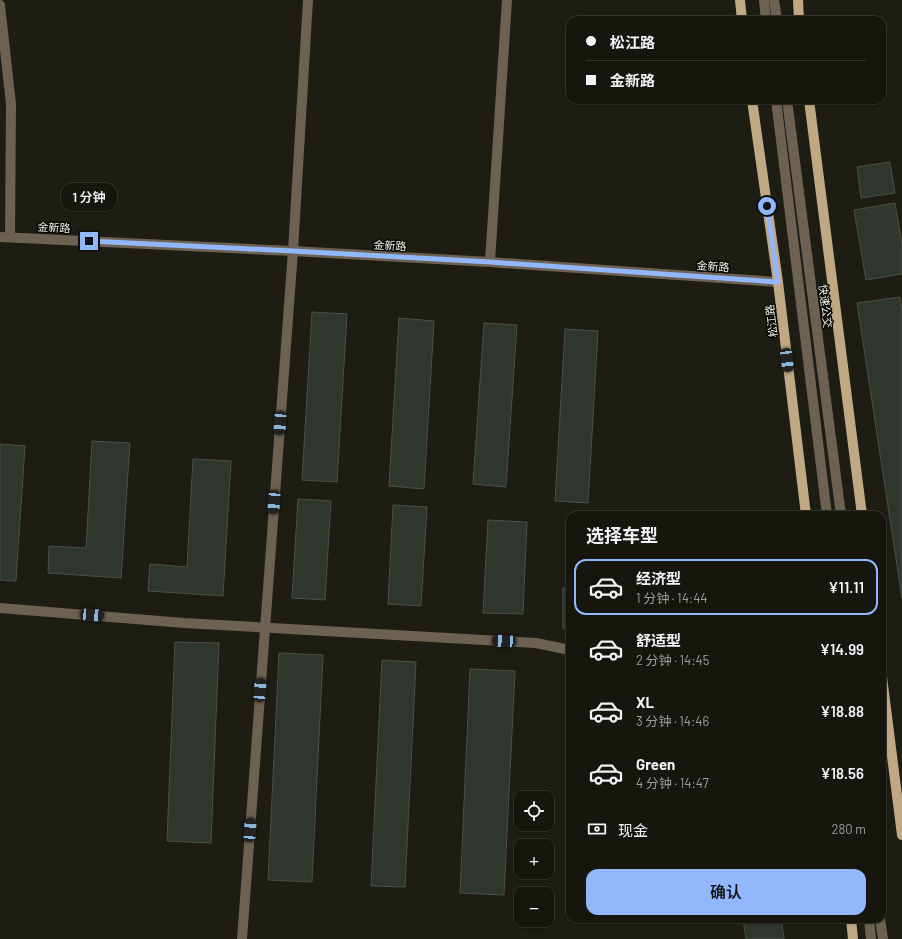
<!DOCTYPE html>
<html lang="zh">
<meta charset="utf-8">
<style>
body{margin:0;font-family:Barlow,"Noto Sans SC",sans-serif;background:#1f1f18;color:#f1f3f6;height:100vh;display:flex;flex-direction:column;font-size:15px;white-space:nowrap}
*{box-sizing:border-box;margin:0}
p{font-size:13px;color:#9e9f9e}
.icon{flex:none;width:22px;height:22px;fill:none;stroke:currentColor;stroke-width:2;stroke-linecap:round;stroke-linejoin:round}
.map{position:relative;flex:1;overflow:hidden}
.panel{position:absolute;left:566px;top:511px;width:320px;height:412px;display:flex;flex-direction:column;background:#16160f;border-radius:12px;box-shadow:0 1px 3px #0004,0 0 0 1px #35352f}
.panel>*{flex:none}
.banner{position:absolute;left:566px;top:16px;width:320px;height:88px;border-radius:12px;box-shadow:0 1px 3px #0004,0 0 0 1px #35352f;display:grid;align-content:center;height:88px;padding:0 20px;background:#16160f}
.fabs{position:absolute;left:514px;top:791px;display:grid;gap:8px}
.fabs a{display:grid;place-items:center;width:40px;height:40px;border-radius:8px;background:#16160f;box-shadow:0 1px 3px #0004,0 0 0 1px #35352f;font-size:20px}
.end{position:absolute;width:18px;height:18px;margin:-9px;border:5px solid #92b7fd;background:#111;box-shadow:0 0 0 2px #111}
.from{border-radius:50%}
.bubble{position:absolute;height:28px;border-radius:12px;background:#16160f;box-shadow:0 1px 3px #0004,0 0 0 1px #35352f;font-size:13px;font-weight:600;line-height:28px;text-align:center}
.car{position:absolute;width:12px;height:24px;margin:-12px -6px;border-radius:5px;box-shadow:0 0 3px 1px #0007;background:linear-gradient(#222 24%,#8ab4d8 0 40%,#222 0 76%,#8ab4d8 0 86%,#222 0)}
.banner b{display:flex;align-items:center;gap:14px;height:38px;font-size:15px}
.banner b+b{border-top:1px solid #35352f}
.banner i{width:10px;height:10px;background:#f1f3f6}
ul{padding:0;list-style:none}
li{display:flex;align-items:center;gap:12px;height:56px;margin:0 8px 6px;padding:0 12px;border:2px solid transparent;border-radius:12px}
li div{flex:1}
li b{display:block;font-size:15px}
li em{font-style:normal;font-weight:600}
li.active{border-color:#92b7fd}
li>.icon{width:36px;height:36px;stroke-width:1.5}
h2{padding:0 20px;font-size:18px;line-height:48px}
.pay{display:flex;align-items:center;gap:10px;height:44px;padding:0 20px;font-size:15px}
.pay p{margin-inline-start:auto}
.cta{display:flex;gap:8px;margin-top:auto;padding:8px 20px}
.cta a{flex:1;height:46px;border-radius:12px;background:#92b7fd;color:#111;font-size:16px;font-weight:600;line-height:46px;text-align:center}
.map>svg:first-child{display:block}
.building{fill:#2f362d;stroke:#4a5048}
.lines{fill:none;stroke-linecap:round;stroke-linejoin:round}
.minor{stroke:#6d6151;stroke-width:10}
.major{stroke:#c0a885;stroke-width:10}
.route{stroke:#92b7fd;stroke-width:5}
.labels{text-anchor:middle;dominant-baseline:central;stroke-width:3;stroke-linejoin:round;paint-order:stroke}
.street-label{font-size:11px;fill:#f3f3ed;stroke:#070704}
</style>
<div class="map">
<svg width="902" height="939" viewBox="0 0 902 939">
<rect width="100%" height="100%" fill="#1d1d14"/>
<g class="building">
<path d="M 890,162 L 895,193 L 861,198 L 857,167 Z"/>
<path d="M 895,203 L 902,244 L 902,274 L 866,280 L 854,210 Z"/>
<path d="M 900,297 L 902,312 L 902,598 L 857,303 Z"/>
<path d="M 312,312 L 347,314 L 337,482 L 302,480 Z"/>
<path d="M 399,318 L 434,321 L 424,489 L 389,486 Z"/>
<path d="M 484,323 L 517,325 L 506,487 L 473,484 Z"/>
<path d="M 565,329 L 598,331 L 588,503 L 555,501 Z"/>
<path d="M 92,441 L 130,443 L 121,578 L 48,573 L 49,546 L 86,548 Z"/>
<path d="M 0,444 L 25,446 L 16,581 L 0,580 Z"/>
<path d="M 193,459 L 231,461 L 223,596 L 148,591 L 150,564 L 187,567 Z"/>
<path d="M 298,499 L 331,501 L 325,600 L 292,598 Z"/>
<path d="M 393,505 L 427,507 L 421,606 L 388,604 Z"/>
<path d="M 488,520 L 527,522 L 523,614 L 483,613 Z"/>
<rect x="563" y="588" width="7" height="41"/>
<path d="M 175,642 L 219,643 L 211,843 L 167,841 Z"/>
<path d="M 279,653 L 323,655 L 312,882 L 268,880 Z"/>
<path d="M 382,660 L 416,662 L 405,887 L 371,886 Z"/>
<path d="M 470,669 L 515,671 L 504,895 L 460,893 Z"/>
<path d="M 743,919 L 781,919 L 784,939 L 746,939 Z"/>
</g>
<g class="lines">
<g class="minor">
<path d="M 764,0 L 766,20"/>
<path d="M 774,0 L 777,20"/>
<path d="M 0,5 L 11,104 L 10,237"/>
<path d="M 776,100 L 827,515"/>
<path d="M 787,100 L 841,515"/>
<path d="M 0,237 L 293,251 L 490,262 L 778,282"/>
<path d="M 490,262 L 507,0"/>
<path d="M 0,608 L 184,623 L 536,643 L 570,650"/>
<path d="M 869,919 L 871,939"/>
<path d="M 880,919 L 883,939"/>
<path d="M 242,939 L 293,251 L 308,0"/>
</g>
<g class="major">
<path d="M 740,0 L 742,20"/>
<path d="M 798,0 L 799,20"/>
<path d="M 752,100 L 778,282 L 806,515"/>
<path d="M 809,100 L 862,515"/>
<path d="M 882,677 L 902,835"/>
<path d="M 851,919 L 853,939"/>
</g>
</g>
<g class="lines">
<path class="route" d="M 89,241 L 293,251 L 490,262 L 778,282 L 767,206"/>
</g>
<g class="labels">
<g class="street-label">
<text transform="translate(54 227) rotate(3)">金新路</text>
<text transform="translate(390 245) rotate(3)">金新路</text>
<text transform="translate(713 266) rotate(4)">金新路</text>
<text transform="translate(826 306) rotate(83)">快速公交</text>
<text transform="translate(771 321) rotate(-97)">松江路</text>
</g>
</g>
</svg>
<div class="fabs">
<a><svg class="icon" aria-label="locate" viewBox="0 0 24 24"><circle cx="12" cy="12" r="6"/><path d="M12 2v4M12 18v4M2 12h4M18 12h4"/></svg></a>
<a>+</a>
<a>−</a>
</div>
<i class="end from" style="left:767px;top:206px"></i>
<i class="end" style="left:89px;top:241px"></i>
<div class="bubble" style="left:61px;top:183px;width:56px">1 分钟</div>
<i class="car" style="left:787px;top:360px;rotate:173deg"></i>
<i class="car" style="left:280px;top:423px;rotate:184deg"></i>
<i class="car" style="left:274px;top:502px;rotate:184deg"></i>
<i class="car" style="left:92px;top:615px;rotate:94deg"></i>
<i class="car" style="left:504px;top:641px;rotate:273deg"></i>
<i class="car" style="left:260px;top:690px;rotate:4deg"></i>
<i class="car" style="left:250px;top:830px;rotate:4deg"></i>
<div class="banner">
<b><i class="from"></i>松江路</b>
<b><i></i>金新路</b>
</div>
<section class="panel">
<h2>选择车型</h2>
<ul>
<li class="active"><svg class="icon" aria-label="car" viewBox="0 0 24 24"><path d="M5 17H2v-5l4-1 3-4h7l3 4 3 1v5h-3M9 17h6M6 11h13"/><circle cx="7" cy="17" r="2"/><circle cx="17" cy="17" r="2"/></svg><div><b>经济型</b><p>1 分钟 · 14:44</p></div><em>¥11.11</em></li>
<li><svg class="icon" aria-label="car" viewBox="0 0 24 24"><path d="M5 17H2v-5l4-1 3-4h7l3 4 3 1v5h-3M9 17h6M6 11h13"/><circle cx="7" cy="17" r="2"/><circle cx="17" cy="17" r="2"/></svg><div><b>舒适型</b><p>2 分钟 · 14:45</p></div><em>¥14.99</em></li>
<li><svg class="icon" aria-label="car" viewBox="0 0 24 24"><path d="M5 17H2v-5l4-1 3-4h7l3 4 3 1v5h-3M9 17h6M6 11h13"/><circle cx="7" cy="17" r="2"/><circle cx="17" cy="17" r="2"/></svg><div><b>XL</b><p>3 分钟 · 14:46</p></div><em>¥18.88</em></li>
<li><svg class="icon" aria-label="car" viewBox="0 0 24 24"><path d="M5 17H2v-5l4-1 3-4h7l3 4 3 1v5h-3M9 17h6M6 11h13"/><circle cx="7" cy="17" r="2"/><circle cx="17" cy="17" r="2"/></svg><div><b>Green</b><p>4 分钟 · 14:47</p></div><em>¥18.56</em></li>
</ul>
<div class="pay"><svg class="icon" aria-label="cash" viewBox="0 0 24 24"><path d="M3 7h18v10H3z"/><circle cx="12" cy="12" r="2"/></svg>现金<p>280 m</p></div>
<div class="cta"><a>确认</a></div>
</section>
</div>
